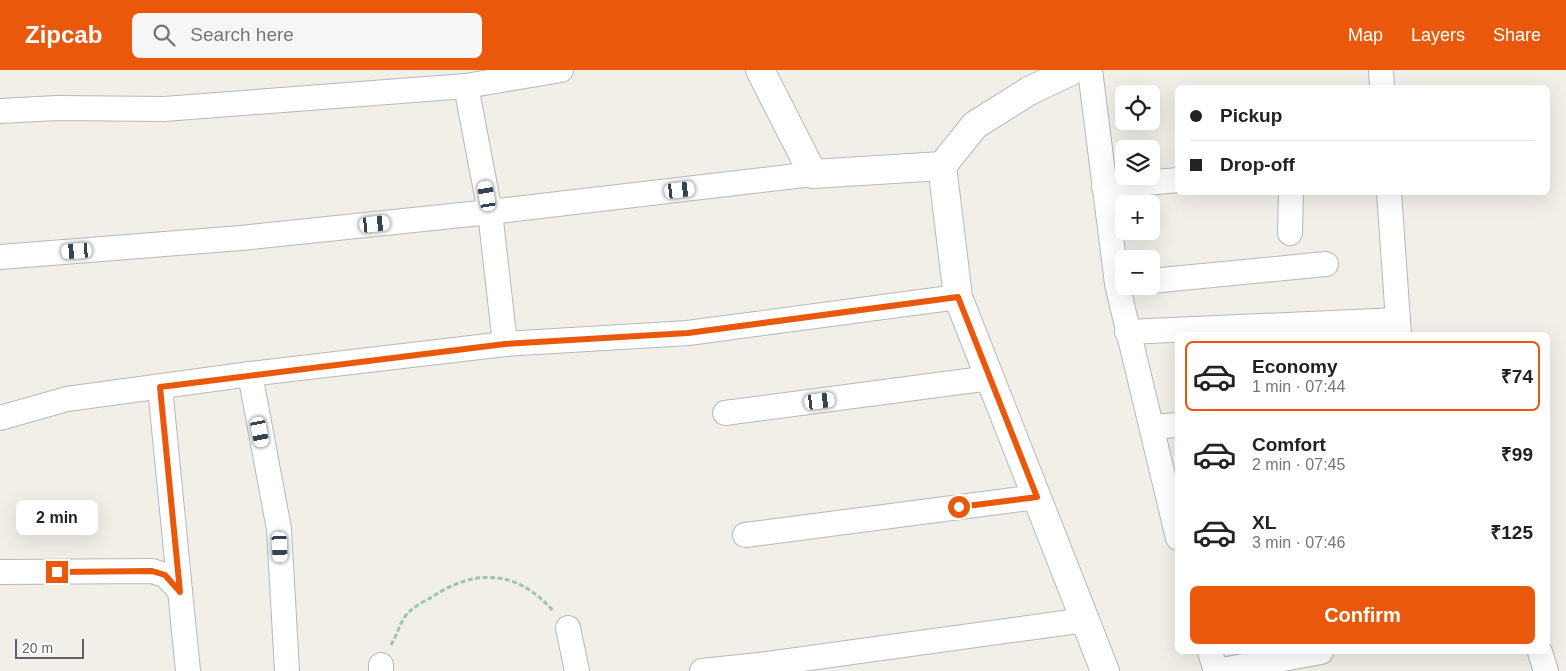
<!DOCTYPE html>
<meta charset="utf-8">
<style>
body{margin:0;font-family:Arial,sans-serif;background:#f6f6f6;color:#222;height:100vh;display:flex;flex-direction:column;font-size:19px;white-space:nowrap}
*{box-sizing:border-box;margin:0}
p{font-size:16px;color:#767676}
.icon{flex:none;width:28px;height:28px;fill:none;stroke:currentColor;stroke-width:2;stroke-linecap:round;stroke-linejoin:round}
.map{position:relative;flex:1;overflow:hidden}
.drawer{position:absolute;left:1175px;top:262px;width:375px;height:322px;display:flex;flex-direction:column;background:#fff;border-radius:8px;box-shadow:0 5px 20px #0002}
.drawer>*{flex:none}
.hud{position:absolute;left:1175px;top:15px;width:375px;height:110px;border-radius:8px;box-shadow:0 5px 20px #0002;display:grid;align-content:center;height:110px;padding:0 15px;background:#fff}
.tools{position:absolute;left:1115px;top:15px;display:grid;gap:10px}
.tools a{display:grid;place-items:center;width:45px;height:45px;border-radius:8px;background:#fff;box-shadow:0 5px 20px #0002;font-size:25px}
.scale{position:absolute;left:15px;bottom:12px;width:69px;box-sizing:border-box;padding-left:5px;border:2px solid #5f6368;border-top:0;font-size:14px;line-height:18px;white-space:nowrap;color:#5f6368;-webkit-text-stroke:4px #fff;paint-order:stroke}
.end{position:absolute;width:22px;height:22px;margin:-11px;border:6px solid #ea580c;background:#fff;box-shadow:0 0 0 2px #fff}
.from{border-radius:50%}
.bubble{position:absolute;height:35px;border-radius:8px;background:#fff;box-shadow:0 5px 20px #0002;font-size:16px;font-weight:700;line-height:35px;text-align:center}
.car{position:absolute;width:15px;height:30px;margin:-15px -8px;border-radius:6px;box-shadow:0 0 4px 1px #0007;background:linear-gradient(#fff 24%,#345 0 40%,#fff 0 76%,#345 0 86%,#fff 0)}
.hud b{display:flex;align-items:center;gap:18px;height:48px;font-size:19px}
.hud b+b{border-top:1px solid #e0e0e0}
.hud i{width:12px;height:12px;background:#222}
ul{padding:9px 0 0;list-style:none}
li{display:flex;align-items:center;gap:15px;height:70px;margin:0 10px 8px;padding:0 5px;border:2px solid transparent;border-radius:8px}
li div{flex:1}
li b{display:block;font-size:19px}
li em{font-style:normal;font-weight:700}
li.current{border-color:#ea580c}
li>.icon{width:45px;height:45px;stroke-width:1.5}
.cta{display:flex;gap:10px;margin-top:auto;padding:10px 15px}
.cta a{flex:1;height:58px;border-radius:8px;background:#ea580c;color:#fff;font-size:20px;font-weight:700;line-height:58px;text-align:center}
header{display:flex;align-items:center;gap:30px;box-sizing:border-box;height:70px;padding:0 25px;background:#ea580c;color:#fff}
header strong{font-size:24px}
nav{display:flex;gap:28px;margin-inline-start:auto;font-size:18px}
.search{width:350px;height:45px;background:#f6f6f6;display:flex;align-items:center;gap:12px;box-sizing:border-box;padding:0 18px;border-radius:8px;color:#767676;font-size:19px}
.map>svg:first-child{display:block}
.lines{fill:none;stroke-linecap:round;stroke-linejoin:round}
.street-casing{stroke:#b5b8bc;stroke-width:26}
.secondary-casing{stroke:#b6babf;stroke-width:30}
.path{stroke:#9cc7a9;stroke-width:3;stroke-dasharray:5 2.5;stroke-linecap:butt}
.street{stroke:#fff;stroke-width:24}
.secondary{stroke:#fff;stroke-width:28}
.route{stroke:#ea580c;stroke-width:6}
</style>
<header>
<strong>Zipcab</strong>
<div class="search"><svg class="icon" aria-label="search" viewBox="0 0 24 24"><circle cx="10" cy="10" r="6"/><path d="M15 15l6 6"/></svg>Search here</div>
<nav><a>Map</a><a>Layers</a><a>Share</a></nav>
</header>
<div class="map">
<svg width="1566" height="601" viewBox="0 0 1566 601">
<rect width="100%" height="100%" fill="#f1efe8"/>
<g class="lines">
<defs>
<g id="street">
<path d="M 1090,0 L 1117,214 L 1178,468"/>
<path d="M 1381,0 L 1382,18"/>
<path d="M 466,16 L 490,142 L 505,274"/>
<path d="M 0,41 L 57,38 L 164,39 L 466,16 L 561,0"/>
<path d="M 1104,117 L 1178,110"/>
<path d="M 1389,122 L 1399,265"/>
<path d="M 1290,163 L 1291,122"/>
<path d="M 0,187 L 241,168 L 490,142 L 813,104"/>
<path d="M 1151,211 L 1326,194"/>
<path d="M 1127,262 L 1398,250"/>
<path d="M 250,304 L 279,459 L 287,601"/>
<path d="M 160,317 L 180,521"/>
<path d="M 725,343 L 990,308"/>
<path d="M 0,348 L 67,329 L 250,304 L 505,274 L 688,263 L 958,227"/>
<path d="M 1152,357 L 1178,355"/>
<path d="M 745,465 L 1037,427"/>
<path d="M 0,502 L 152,501 L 165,505 L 180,521 L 188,601"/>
<path d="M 568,558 L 577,601"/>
<path d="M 1210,582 L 1216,601 L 1321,582"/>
<path d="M 1540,582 L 1546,601"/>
<path d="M 381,595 L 381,601"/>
<path d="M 702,601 L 759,595 L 1085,550"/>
</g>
<g id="secondary">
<path d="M 760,0 L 813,104 L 942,96 L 958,227 L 1105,601"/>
<path d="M 942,96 L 975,55 L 1029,21 L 1073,0"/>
</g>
</defs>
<use href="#street" class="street-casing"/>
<use href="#secondary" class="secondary-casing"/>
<path class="path" d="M 391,575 C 397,565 401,549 409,542 C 415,536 425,531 432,527 C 477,497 519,501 554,542"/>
<use href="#street" class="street"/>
<use href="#secondary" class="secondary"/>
</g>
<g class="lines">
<path class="route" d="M 57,502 L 152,501 L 165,505 L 180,522 L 160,317 L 505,274 L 688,263 L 958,227 L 1037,427 L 959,437"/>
</g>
</svg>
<div class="tools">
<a><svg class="icon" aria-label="locate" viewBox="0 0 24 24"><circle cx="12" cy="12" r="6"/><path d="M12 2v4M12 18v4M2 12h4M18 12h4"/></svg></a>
<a><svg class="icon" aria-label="layers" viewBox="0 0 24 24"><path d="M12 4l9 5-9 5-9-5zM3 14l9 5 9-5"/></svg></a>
<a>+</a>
<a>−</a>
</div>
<div class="scale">20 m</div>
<i class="end from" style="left:959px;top:437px"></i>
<i class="end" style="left:57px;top:502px"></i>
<div class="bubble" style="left:16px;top:430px;width:82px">2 min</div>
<i class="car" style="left:680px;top:120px;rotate:83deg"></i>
<i class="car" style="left:487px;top:126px;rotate:350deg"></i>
<i class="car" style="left:375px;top:154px;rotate:84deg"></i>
<i class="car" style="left:77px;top:181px;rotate:266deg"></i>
<i class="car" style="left:820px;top:331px;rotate:83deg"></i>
<i class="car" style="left:260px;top:362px;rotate:169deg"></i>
<i class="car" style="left:280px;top:477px;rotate:177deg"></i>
<div class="hud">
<b><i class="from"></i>Pickup</b>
<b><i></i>Drop-off</b>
</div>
<section class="drawer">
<ul>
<li class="current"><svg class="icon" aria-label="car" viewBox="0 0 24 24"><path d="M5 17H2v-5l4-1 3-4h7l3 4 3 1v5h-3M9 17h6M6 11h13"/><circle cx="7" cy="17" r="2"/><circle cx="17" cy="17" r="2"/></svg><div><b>Economy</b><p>1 min · 07:44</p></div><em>₹74</em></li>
<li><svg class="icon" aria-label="car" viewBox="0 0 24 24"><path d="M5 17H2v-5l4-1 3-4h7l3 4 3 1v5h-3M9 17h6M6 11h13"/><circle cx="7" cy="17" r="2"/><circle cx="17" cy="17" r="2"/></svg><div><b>Comfort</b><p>2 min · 07:45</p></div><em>₹99</em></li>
<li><svg class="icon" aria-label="car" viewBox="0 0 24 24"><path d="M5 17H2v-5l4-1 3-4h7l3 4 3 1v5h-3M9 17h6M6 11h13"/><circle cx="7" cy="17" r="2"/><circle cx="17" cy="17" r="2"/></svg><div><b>XL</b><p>3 min · 07:46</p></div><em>₹125</em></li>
</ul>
<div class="cta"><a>Confirm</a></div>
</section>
</div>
